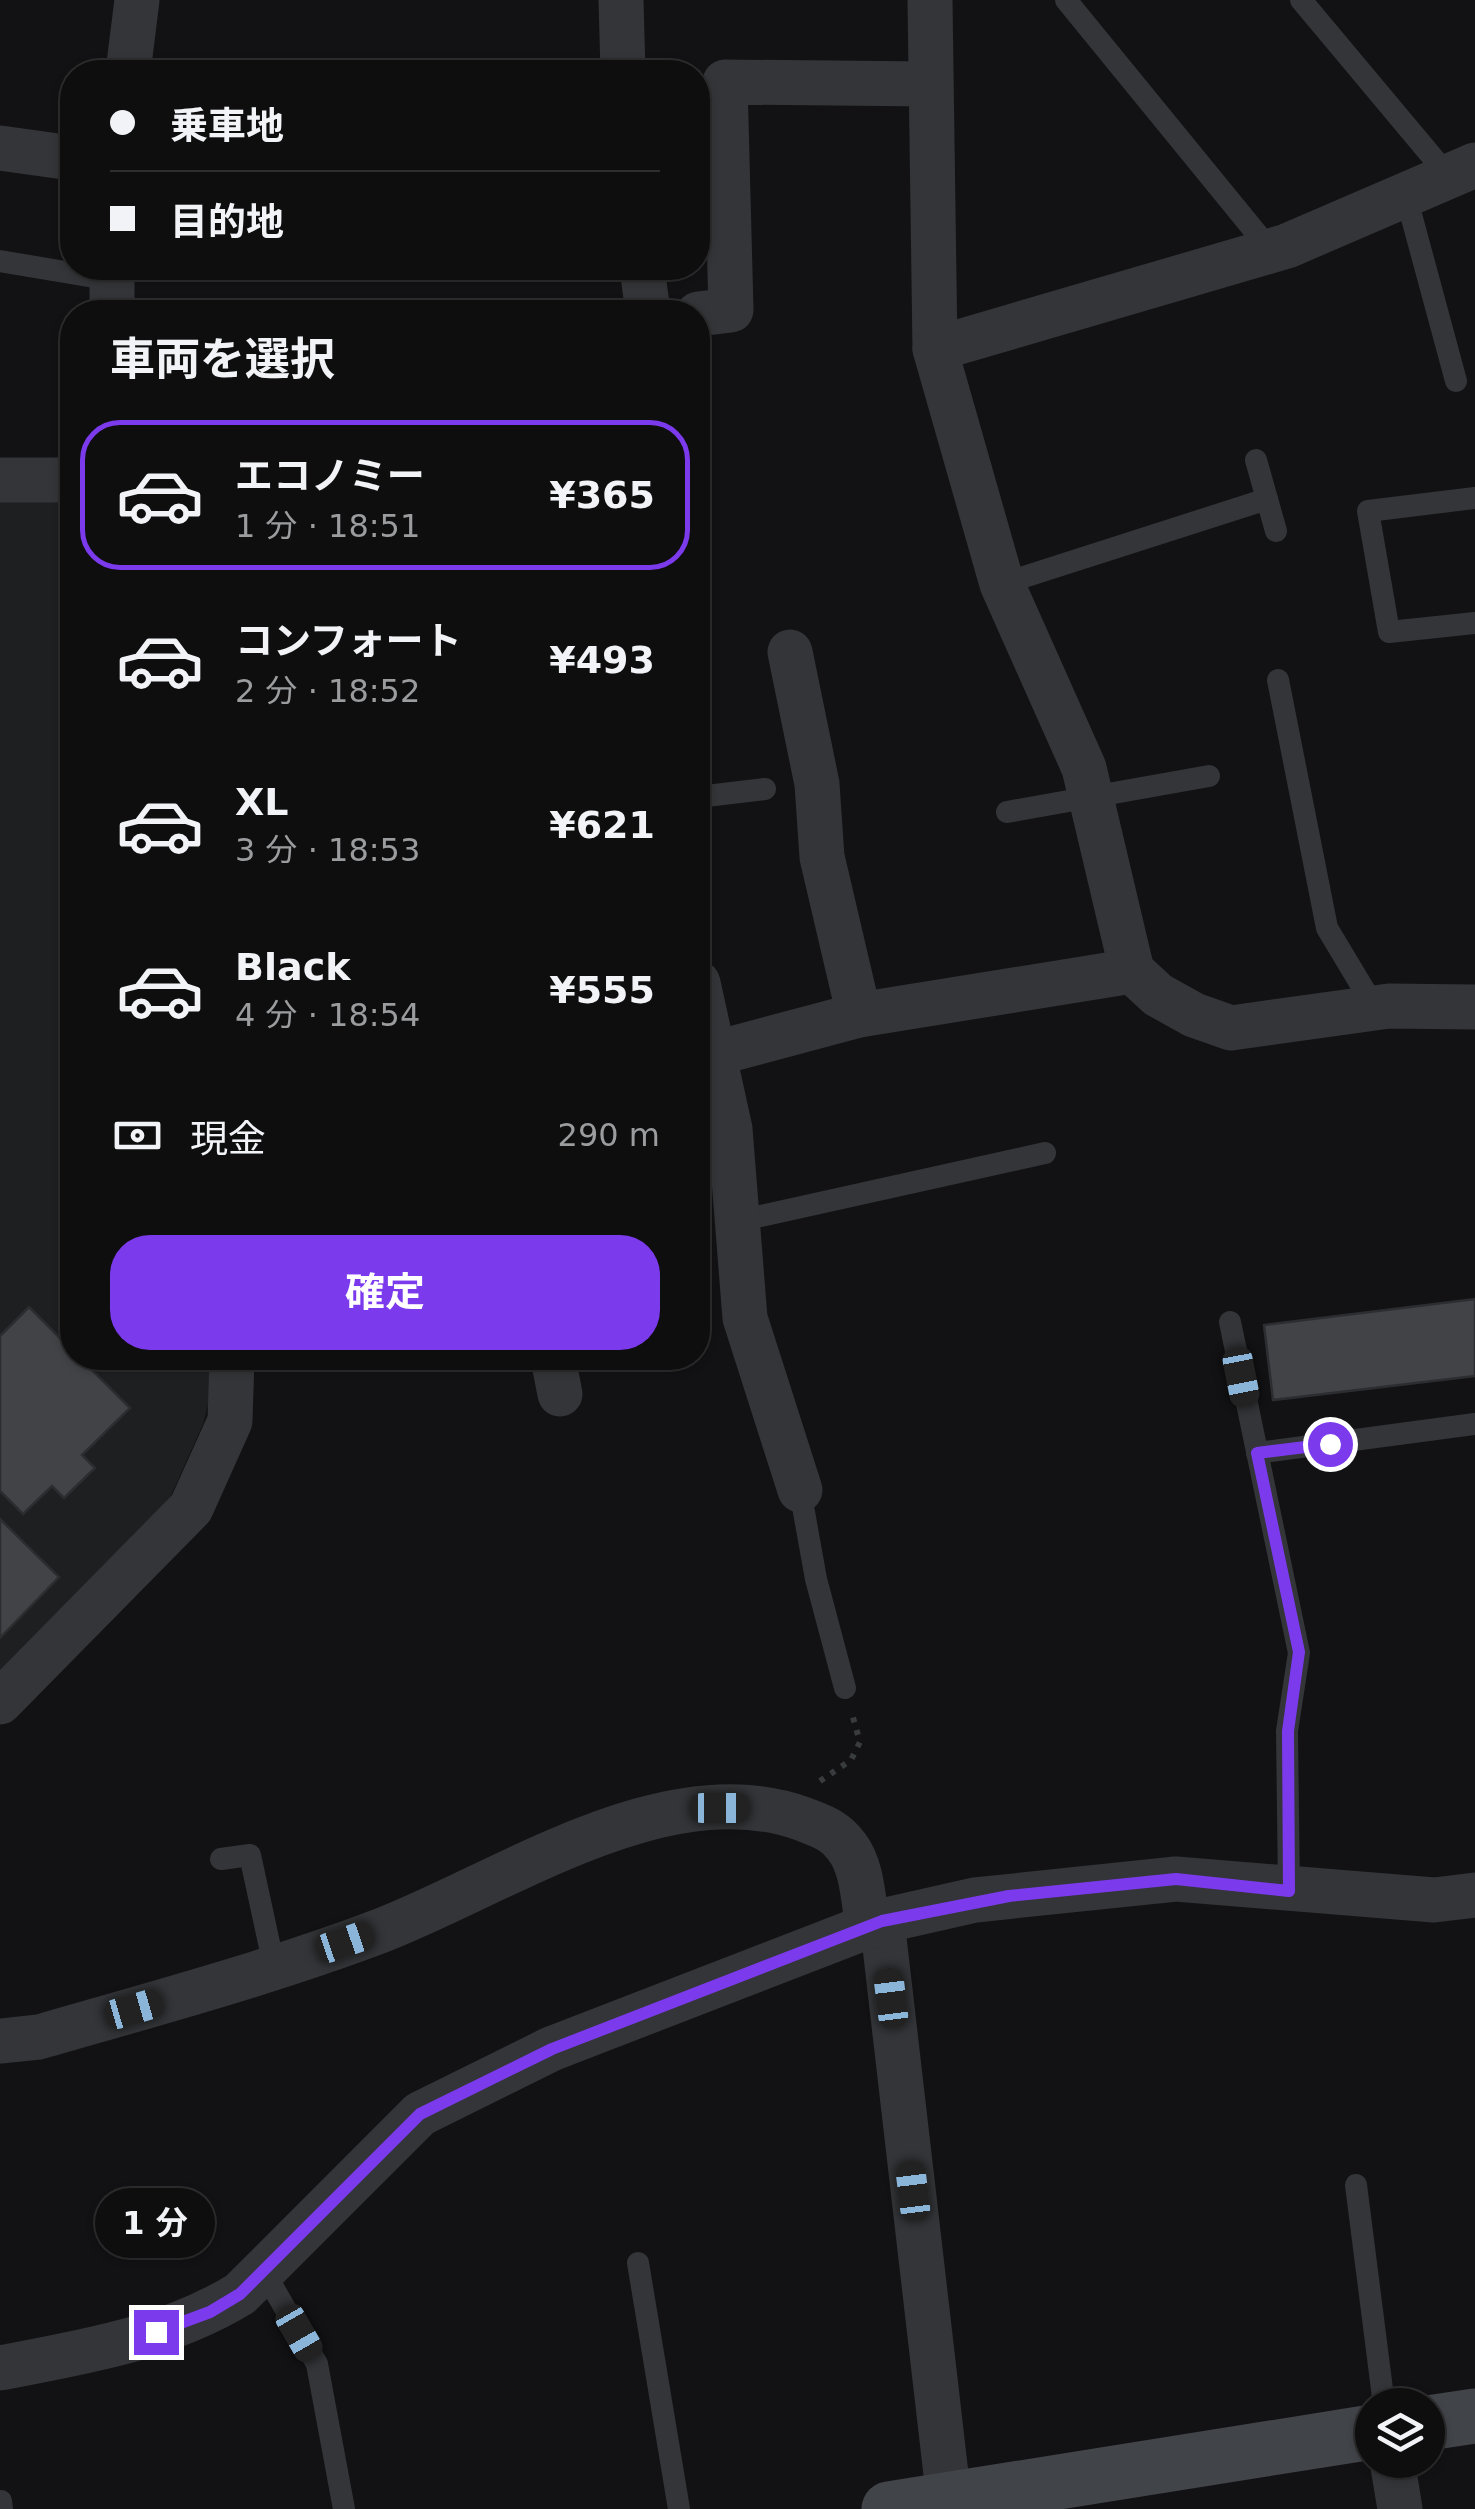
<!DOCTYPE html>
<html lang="ja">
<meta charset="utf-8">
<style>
body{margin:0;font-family:"DejaVu Sans","Noto Sans JP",sans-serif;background:#171718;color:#f1f3f6;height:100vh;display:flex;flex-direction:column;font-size:38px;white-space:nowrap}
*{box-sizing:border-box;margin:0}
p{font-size:32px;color:#9b9c9e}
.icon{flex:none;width:55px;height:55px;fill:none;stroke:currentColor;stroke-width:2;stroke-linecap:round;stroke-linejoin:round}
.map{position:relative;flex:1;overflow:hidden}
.sheet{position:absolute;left:60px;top:300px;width:650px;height:1070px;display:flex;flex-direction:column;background:#0e0e0f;border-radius:40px;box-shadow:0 2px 8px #0004,0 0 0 2px #2e2e2f}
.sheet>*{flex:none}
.guide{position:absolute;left:60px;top:60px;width:650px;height:220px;border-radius:40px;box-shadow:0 2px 8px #0004,0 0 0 2px #2e2e2f;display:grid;align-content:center;height:220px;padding:0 50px;background:#0e0e0f}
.controls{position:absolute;left:1355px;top:2388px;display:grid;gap:20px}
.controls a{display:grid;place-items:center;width:90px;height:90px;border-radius:50%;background:#0e0e0f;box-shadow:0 2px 8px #0004,0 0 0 2px #2e2e2f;font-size:50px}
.end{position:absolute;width:45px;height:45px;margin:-22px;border:12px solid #7c3aed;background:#fff;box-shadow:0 0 0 5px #fff}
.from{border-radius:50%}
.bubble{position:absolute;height:70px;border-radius:35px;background:#0e0e0f;box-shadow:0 2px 8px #0004,0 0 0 2px #2e2e2f;font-size:32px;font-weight:700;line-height:70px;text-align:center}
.car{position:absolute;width:30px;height:60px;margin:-30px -15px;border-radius:12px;box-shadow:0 0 8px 2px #0007;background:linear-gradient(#222 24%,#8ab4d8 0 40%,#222 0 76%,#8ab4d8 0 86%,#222 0)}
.guide b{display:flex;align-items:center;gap:35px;height:95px;font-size:38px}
.guide b+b{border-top:2px solid #2e2e2f}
.guide i{width:25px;height:25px;background:#f1f3f6}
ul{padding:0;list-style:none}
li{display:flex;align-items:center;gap:30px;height:150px;margin:0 20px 15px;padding:0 30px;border:5px solid transparent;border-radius:40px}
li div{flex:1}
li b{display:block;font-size:38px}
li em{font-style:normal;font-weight:700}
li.selected{border-color:#7c3aed}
li>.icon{width:90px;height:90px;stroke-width:1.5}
h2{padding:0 50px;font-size:45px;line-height:120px}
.pay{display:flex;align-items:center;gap:25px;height:110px;padding:0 50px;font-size:38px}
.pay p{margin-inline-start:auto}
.cta{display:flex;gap:20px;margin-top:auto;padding:20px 50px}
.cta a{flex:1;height:115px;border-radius:40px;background:#7c3aed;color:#fff;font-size:40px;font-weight:700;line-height:115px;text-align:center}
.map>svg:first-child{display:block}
.built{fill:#1e1f21}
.building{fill:#414347;stroke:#2c2d30;stroke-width:2.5}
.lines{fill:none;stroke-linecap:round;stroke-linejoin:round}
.path{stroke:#393c3f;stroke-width:6;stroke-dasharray:5 8;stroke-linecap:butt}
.lane{stroke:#333538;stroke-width:22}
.street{stroke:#333538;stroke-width:45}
.secondary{stroke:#414448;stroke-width:55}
.route{stroke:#7c3aed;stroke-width:12}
</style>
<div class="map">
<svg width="1475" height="2509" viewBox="0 0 1475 2509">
<rect width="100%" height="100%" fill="#121214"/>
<path class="built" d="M 0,500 L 72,500 L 72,1358 L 215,1358 L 216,1375 L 203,1424 L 169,1500 L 0,1673 Z"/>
<g class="building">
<path d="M 1475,1299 L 1475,1376 L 1273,1400 L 1264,1325 Z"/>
<path d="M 29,1307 L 72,1350 L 72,1358 L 80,1358 L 130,1408 L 82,1455 L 95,1468 L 64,1498 L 52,1486 L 23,1514 L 0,1491 L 0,1336 Z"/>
<path d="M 0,1519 L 59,1577 L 0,1638 Z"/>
</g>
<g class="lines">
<path class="path" d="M 820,1781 L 851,1760 L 860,1742 L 852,1714"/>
<g class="lane">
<path d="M 1066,0 L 1271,251"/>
<path d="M 1301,0 L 1450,178"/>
<path d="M 1406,196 L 1456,381"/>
<path d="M 0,261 L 112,280"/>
<path d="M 1256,460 L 1276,531"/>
<path d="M 1475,498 L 1368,511 L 1389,632 L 1475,623"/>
<path d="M 1002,584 L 1267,499"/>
<path d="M 1278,680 L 1327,928 L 1375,1008"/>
<path d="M 698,797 L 765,789"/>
<path d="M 1007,812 L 1209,776"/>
<path d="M 738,1221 L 1045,1153"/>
<path d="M 1230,1322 L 1299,1653 L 1287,1731 L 1289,1891"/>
<path d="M 1257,1453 L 1475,1424"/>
<path d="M 800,1490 L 816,1579 L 845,1688"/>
<path d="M 221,1859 L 250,1855 L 274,1966"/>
<path d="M 1356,2185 L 1384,2405"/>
<path d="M 638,2263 L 679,2509"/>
<path d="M 263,2270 L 317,2364 L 344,2509"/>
<path d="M 1,2501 L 2,2509"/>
</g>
<g class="street">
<path d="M 621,0 L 623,72"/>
<path d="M 930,0 L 935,349 L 1002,584 L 1084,768 L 1132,971 L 1158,995 L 1194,1015 L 1231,1028 L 1389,1006 L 1475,1007"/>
<path d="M 128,72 L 137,0"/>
<path d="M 0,148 L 72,158"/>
<path d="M 642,268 L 648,312"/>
<path d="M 112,312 L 112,268"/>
<path d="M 698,314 L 731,310 L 725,82 L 928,84"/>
<path d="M 935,349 L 1287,246 L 1475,165"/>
<path d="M 0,480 L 72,480"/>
<path d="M 790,652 L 817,784 L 822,857 L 859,1015"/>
<path d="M 698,983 L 730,1129 L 745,1318 L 800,1490"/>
<path d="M 698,1058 L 859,1015 L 1132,971"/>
<path d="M 553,1358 L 560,1394"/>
<path d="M 0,1702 L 191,1508 L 230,1421 L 232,1358"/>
<path d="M 882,1921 L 949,2500"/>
<path d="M 0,2041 L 39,2037 C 153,2004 269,1973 380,1931 C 504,1883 667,1769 803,1819 C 821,1826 835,1830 847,1847 C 863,1868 863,1901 868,1927"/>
<path d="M 0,2368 C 83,2352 166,2339 240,2294 L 420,2114 L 551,2049 L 882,1921 L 975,1900 L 1176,1879 L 1434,1900 L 1475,1895"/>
<path d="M 1392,2460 L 1400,2509"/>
</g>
<g class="secondary">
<path d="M 1428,2423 L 1475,2416"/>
<path d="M 889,2509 L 1372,2432"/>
</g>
</g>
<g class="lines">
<path class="route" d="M 156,2332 L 210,2312 L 240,2294 L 420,2114 L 552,2049 L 833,1940 L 882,1921 L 1009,1896 L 1176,1879 L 1289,1891 L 1288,1731 L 1299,1652 L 1257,1453 L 1330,1444"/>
</g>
</svg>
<div class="controls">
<a><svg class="icon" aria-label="layers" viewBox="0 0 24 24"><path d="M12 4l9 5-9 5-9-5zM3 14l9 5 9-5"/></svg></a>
</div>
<i class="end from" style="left:1330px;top:1444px"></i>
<i class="end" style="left:156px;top:2332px"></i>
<div class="bubble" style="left:95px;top:2188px;width:120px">1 分</div>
<i class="car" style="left:1241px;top:1377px;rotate:169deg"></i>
<i class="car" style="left:720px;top:1808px;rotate:90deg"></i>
<i class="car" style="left:345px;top:1942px;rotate:71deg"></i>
<i class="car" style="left:891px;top:1998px;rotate:353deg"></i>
<i class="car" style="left:134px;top:2009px;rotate:74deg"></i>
<i class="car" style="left:913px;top:2191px;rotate:353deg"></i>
<i class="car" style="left:299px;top:2333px;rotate:150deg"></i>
<div class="guide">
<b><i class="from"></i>乗車地</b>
<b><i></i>目的地</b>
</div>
<section class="sheet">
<h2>車両を選択</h2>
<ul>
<li class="selected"><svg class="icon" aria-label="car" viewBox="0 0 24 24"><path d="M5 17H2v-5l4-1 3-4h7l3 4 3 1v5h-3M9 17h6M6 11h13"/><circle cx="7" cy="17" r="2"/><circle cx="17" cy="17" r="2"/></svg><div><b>エコノミー</b><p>1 分 · 18:51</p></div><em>¥365</em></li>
<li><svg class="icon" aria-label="car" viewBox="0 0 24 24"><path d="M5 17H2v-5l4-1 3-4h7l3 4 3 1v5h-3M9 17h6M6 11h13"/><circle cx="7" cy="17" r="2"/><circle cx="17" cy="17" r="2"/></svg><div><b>コンフォート</b><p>2 分 · 18:52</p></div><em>¥493</em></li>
<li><svg class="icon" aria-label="car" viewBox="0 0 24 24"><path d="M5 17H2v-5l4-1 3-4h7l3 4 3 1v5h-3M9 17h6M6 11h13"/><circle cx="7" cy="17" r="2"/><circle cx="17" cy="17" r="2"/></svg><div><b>XL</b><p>3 分 · 18:53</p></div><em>¥621</em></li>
<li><svg class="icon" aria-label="car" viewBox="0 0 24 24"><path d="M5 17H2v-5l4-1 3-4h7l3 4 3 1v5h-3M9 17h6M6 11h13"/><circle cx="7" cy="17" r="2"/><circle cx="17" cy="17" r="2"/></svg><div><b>Black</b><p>4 分 · 18:54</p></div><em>¥555</em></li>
</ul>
<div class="pay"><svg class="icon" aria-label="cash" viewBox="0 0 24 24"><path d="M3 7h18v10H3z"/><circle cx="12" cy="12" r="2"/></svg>現金<p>290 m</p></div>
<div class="cta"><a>確定</a></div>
</section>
</div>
